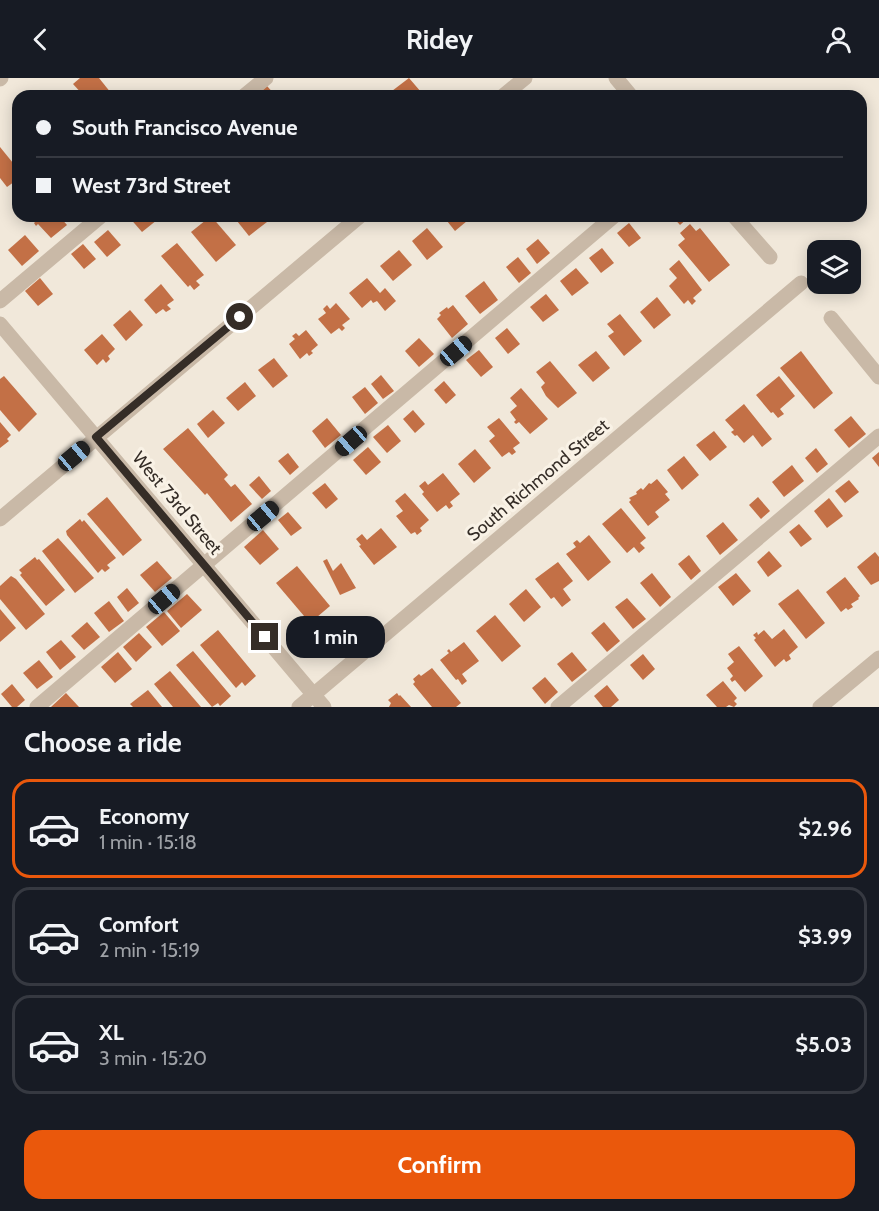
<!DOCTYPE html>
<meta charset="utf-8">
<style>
body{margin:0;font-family:Cabin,sans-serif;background:#242831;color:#f1f3f6;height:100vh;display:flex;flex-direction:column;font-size:22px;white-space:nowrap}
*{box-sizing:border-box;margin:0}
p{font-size:20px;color:#9ea1a6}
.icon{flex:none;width:33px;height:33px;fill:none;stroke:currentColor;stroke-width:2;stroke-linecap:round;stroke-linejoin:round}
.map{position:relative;height:629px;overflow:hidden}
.sheet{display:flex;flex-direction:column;background:#171b24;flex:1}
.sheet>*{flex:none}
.hud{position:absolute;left:12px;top:12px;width:855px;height:132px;border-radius:18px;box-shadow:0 3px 15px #0003;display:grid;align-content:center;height:132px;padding:0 24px;background:#171b24}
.controls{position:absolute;left:807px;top:162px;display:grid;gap:12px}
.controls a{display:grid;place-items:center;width:54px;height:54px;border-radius:12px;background:#171b24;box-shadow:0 3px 15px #0003;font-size:30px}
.end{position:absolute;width:27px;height:27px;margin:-14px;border:8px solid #352d27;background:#fff;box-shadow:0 0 0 3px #fff}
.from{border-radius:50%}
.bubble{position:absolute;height:42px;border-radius:18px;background:#171b24;box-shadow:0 3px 15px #0003;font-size:20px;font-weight:800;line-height:42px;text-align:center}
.car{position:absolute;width:18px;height:36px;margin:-18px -9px;border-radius:8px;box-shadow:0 0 4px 2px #0007;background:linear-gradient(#222 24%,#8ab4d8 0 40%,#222 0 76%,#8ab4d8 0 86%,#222 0)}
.hud b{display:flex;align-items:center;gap:21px;height:57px;font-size:22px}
.hud b+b{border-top:2px solid #363941}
.hud i{width:15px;height:15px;background:#f1f3f6}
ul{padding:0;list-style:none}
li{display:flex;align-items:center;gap:18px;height:99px;margin:0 12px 9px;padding:0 12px;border:3px solid #363941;border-radius:18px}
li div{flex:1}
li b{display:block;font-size:22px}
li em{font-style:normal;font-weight:800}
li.on{border-color:#ea580c}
li>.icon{width:54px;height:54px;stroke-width:1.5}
h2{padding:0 24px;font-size:27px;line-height:72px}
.cta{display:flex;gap:12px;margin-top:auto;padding:12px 24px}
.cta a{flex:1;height:69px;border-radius:18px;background:#ea580c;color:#fff;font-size:24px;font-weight:800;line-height:69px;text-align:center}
header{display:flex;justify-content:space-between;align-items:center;height:78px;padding:0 24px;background:#171b24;font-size:27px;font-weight:800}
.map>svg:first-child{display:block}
.building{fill:#c37046}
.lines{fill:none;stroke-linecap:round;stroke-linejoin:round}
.minor{stroke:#c9b9a7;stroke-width:15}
.route{stroke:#352d27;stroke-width:8}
.labels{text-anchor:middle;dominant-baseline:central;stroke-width:6;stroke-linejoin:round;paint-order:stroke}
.street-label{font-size:18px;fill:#352d27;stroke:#f9f2e6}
</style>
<header><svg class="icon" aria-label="back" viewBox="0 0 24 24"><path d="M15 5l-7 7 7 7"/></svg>Ridey<svg class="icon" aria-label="person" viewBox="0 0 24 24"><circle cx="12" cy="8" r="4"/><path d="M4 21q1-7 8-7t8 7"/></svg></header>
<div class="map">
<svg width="879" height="629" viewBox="0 0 879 629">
<rect width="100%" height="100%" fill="#f1e8da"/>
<g class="building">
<path d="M 80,0 L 99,0 L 111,15 L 108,18 L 84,18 L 73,6 Z"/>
<path d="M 409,0 L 421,14 L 419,16 L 420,18 L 390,18 L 388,16 Z"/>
<path d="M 267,8 L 276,18 L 256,18 Z"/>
<path d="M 0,69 L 13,85 L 15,84 L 18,87 L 18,101 L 7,109 L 0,100 Z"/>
<path d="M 41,138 L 59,138 L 67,147 L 51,160 L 38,146 L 36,148 L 34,145 Z"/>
<path d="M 128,138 L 154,138 L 157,142 L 142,154 Z"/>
<path d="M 211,138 L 236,167 L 216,184 L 191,154 Z"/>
<path d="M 233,138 L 263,138 L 267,144 L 249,158 Z"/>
<path d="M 443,138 L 473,138 L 455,153 Z"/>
<path d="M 672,138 L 690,138 L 680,147 Z"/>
<path d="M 629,145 L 641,160 L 629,169 L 617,155 Z"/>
<path d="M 690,146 L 696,153 L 700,150 L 730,187 L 709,204 L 678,167 L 685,161 L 680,155 Z"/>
<path d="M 427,150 L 443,169 L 427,182 L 412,163 Z"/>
<path d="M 108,152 L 121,167 L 107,179 L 94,164 Z"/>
<path d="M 25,157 L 39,173 L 22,188 L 8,172 Z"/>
<path d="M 538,161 L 550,175 L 537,186 L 526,171 Z"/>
<path d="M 177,165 L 204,197 L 196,203 L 200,207 L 194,212 L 190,207 L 188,209 L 161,178 Z"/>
<path d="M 83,166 L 96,181 L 84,191 L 71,176 Z"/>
<path d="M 602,170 L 614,185 L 601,195 L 589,180 Z"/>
<path d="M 399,172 L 412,187 L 393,203 L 380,188 Z"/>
<path d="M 518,179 L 531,195 L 519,205 L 506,189 Z"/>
<path d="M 679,182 L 702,212 L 693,220 L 696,223 L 692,227 L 688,222 L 684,226 L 669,208 L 677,200 L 669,191 Z"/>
<path d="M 576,190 L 589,205 L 572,218 L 560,203 Z"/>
<path d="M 40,200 L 53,216 L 38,228 L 25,213 Z"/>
<path d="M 367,200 L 380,215 L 385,210 L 396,223 L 385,233 L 377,223 L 373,225 L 371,222 L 362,230 L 349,215 Z"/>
<path d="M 484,203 L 498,222 L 480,236 L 465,218 Z"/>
<path d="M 161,206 L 174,222 L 167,227 L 171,231 L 166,234 L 163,231 L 156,236 L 144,222 Z"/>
<path d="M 546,216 L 559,232 L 543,244 L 530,229 Z"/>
<path d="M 657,219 L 671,237 L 654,251 L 640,234 Z"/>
<path d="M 336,225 L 350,241 L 342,247 L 345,250 L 342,253 L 339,250 L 331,256 L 318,241 L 326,235 L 323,231 L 327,227 L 330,231 Z"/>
<path d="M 453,227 L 468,246 L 452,260 L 437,241 L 441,237 L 439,235 L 447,229 L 448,231 Z"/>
<path d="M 130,232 L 143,247 L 126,263 L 113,247 Z"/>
<path d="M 620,236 L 642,263 L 624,278 L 608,258 L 614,254 L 607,246 Z"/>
<path d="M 507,250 L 520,266 L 508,276 L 495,260 Z"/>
<path d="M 306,252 L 318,267 L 311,273 L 313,275 L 309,278 L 307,275 L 300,281 L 289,266 L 295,261 L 292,258 L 296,255 L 299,258 Z"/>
<path d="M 102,256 L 115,271 L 108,278 L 110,281 L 106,285 L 103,281 L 97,287 L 84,272 Z"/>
<path d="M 419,260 L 434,276 L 419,289 L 405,273 Z"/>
<path d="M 479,272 L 493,289 L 481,299 L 466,282 Z"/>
<path d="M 596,273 L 610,290 L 593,304 L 578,287 Z"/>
<path d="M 801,273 L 833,315 L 814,331 L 780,290 Z"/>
<path d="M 274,280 L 288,298 L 273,310 L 258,292 Z"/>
<path d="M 550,283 L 577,315 L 558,330 L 546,318 L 541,309 L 545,305 L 536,294 Z"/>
<path d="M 381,297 L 394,313 L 383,321 L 371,306 Z"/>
<path d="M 4,298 L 37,336 L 19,354 L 0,332 L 0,301 Z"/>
<path d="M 779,298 L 795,318 L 780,331 L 784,336 L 778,340 L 773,334 L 771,335 L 756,317 Z"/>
<path d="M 444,303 L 456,317 L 446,326 L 434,312 Z"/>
<path d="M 245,304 L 256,318 L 238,333 L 226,320 Z"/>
<path d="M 365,309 L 378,325 L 365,336 L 352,319 Z"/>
<path d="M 521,310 L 548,341 L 530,356 L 519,344 L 516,346 L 514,344 L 516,342 L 510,334 L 517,328 L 510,320 Z"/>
<path d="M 744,326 L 772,361 L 762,369 L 753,357 L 744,365 L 737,357 L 735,358 L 731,354 L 734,352 L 725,342 Z"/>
<path d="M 213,332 L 225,345 L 208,360 L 197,346 Z"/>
<path d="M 413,332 L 425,346 L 415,355 L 403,341 Z"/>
<path d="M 851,338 L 866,356 L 849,370 L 834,352 Z"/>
<path d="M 327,340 L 341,357 L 325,370 L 312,353 Z"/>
<path d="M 499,340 L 520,365 L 513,370 L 516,374 L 512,377 L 509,374 L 502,379 L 489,363 L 495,358 L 487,349 Z"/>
<path d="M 0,344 L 11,357 L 7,361 L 9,363 L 0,370 Z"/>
<path d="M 388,347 L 401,363 L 387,375 L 373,359 Z"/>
<path d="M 188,350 L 228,397 L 224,401 L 231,409 L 235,406 L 252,426 L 231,444 L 207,415 L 205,417 L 163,371 Z"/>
<path d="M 714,353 L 727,369 L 710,383 L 696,367 Z"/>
<path d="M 368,369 L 381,384 L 366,397 L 353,382 Z"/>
<path d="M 816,370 L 828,386 L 817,395 L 805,380 Z"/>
<path d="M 475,371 L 491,390 L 474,405 L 458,386 Z"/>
<path d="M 879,374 L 879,389 L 872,380 Z"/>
<path d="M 288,375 L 299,389 L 290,397 L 278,383 Z"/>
<path d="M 684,378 L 699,397 L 682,412 L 667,392 Z"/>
<path d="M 792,387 L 804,403 L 784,419 L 772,404 Z"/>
<path d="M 443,395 L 460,416 L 450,424 L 453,428 L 449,431 L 446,427 L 437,434 L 422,416 L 424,414 L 419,408 L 425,403 L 428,407 Z"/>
<path d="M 259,398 L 271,413 L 262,421 L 249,407 Z"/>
<path d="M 657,401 L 668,414 L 665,416 L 670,422 L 655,434 L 659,439 L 648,448 L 629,424 L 631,422 L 629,420 L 637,416 L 636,414 L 641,410 L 643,412 L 649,405 L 651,406 Z"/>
<path d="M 849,402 L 859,414 L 845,425 L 835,413 Z"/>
<path d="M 325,405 L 338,421 L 326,431 L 312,415 Z"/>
<path d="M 405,415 L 429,442 L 420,450 L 422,453 L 417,457 L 415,454 L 411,456 L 396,438 L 403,433 L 395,423 Z"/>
<path d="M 107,419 L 142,462 L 123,478 L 87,436 Z"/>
<path d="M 758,419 L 770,433 L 761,441 L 749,427 Z"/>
<path d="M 829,420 L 843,438 L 827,450 L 814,433 Z"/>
<path d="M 621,430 L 646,460 L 640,465 L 645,470 L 639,475 L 634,469 L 627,475 L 602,446 Z"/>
<path d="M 288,434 L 302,450 L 291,458 L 278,442 Z"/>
<path d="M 80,441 L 82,444 L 84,442 L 116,480 L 107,487 L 110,490 L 105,494 L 102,491 L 98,495 L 67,457 L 66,453 Z"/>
<path d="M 723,444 L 738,462 L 720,477 L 706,458 Z"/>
<path d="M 799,446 L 812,461 L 801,469 L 789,454 Z"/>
<path d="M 381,450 L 397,469 L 374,487 L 359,468 L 361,467 L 356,461 L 362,456 L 367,462 Z"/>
<path d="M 263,452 L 279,471 L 260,487 L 244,469 Z"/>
<path d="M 589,457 L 611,484 L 588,503 L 566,476 L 576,469 L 573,465 L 577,462 L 580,465 Z"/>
<path d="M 58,460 L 94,500 L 75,515 L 42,473 Z"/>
<path d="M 769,473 L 782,488 L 768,499 L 757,484 Z"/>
<path d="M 875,474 L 879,479 L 879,503 L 871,507 L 857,489 Z"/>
<path d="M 689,477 L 701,493 L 691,502 L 678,486 Z"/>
<path d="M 35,479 L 37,482 L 39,481 L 65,512 L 46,528 L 20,497 L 22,495 L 19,492 Z"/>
<path d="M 327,481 L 333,493 L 341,485 L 356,510 L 340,517 L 323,483 Z"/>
<path d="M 157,483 L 172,500 L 155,514 L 140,497 Z"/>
<path d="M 558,484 L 573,503 L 563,511 L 571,522 L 562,529 L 554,519 L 551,521 L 535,501 Z"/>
<path d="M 297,488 L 330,528 L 310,545 L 276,505 Z"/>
<path d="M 652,495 L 671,519 L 660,529 L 640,505 Z"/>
<path d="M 736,495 L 751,513 L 733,528 L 718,509 Z"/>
<path d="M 11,498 L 16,501 L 45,536 L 26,552 L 0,521 L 0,508 Z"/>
<path d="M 845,499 L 860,518 L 858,520 L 859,521 L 851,526 L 853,529 L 848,532 L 846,530 L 841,534 L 826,514 Z"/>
<path d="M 127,510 L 139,525 L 128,534 L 117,519 Z"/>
<path d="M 526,511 L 541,529 L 524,544 L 509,526 Z"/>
<path d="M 798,511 L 825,545 L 806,561 L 778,526 Z"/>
<path d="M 187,516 L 202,532 L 181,550 L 167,533 Z"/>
<path d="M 627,520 L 646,541 L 633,551 L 615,529 Z"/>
<path d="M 109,523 L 124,543 L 109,554 L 94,535 Z"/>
<path d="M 0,531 L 16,550 L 0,564 Z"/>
<path d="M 164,534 L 180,553 L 162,568 L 146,549 Z"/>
<path d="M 495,537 L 521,568 L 502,584 L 476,553 Z"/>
<path d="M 87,544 L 100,559 L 84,572 L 71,558 Z"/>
<path d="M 604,544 L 620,563 L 607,574 L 591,555 Z"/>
<path d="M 784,551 L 798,569 L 789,577 L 791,581 L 786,584 L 784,581 L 775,589 L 754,562 L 756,560 L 753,557 L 757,554 L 758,557 L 764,552 L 772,561 Z"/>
<path d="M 218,552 L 256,598 L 245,608 L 242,604 L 236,610 L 200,567 Z"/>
<path d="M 139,555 L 152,569 L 136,584 L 123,569 Z"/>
<path d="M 61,562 L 76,579 L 60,592 L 46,574 Z"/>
<path d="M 464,564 L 479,583 L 462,596 L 467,603 L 462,607 L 458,601 L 456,602 L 440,582 L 449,575 L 447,573 L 449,571 L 451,574 Z"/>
<path d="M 739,568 L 763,598 L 745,614 L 735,602 L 732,604 L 730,601 L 733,598 L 727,590 L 734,584 L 728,576 Z"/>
<path d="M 193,573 L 231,618 L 220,628 L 218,625 L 212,629 L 176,587 Z"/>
<path d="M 118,574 L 132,591 L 115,605 L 101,589 Z"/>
<path d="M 572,574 L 587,592 L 572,604 L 557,586 Z"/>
<path d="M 643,576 L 655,591 L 643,602 L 630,587 Z"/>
<path d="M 39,582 L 53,599 L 37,611 L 23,595 Z"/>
<path d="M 432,590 L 461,625 L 456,629 L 432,629 L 413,606 L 415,604 L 413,601 L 419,596 L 421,598 Z"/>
<path d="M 170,593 L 201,629 L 173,629 L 154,606 Z"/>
<path d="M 545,599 L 558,614 L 545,626 L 532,610 Z"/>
<path d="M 723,603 L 737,620 L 734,623 L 737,626 L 734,629 L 729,627 L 726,629 L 717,629 L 706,617 Z"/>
<path d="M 12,606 L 25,622 L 17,629 L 12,629 L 1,616 Z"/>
<path d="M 607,607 L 619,622 L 611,629 L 603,629 L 594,618 Z"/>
<path d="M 148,612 L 162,629 L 133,629 L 130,626 Z"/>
<path d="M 66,615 L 79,629 L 51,629 Z"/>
<path d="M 397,615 L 399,618 L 400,617 L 411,629 L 389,629 L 391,625 L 388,622 Z"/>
</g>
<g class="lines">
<g class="minor">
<path d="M 616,0 L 631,18"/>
<path d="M 0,1 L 1,0"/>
<path d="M 244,18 L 266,0"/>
<path d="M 503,18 L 525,0"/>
<path d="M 734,138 L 770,179"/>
<path d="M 0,223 L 101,138"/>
<path d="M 831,240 L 879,299"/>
<path d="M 0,246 L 324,629"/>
<path d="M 0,441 L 360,138"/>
<path d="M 37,629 L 614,138"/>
<path d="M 299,629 L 801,205"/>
<path d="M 558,629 L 879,358"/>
<path d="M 820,629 L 879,580"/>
</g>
</g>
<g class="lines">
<path class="route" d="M 240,239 L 96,359 L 265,559"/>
</g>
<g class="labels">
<g class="street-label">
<text transform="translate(538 402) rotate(-40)">South Richmond Street</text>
<text transform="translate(177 425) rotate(50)">West 73rd Street</text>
</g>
</g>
</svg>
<div class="controls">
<a><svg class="icon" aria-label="layers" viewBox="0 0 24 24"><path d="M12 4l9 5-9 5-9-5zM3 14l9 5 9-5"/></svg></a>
</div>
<i class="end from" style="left:240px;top:239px"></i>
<i class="end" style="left:265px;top:559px"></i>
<div class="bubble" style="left:286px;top:538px;width:99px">1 min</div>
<i class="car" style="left:456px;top:273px;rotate:50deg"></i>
<i class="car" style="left:351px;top:363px;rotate:229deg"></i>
<i class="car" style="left:74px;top:378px;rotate:50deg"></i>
<i class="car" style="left:263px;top:438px;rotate:50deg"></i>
<i class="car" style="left:164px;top:521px;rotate:50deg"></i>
<div class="hud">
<b><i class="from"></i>South Francisco Avenue</b>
<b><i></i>West 73rd Street</b>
</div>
</div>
<section class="sheet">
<h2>Choose a ride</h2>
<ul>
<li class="on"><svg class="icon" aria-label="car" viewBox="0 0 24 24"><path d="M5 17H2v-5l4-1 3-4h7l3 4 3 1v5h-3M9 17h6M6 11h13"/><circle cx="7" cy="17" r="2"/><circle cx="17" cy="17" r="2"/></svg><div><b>Economy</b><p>1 min · 15:18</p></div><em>$2.96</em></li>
<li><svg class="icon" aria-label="car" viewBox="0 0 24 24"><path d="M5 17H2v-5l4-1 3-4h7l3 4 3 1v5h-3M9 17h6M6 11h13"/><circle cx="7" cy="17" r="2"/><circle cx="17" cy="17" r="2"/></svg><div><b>Comfort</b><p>2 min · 15:19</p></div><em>$3.99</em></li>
<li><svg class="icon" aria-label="car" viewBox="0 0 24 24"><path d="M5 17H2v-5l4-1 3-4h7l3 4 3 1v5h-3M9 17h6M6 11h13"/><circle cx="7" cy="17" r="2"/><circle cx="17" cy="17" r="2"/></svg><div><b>XL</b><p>3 min · 15:20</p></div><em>$5.03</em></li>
</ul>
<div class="cta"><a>Confirm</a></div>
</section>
